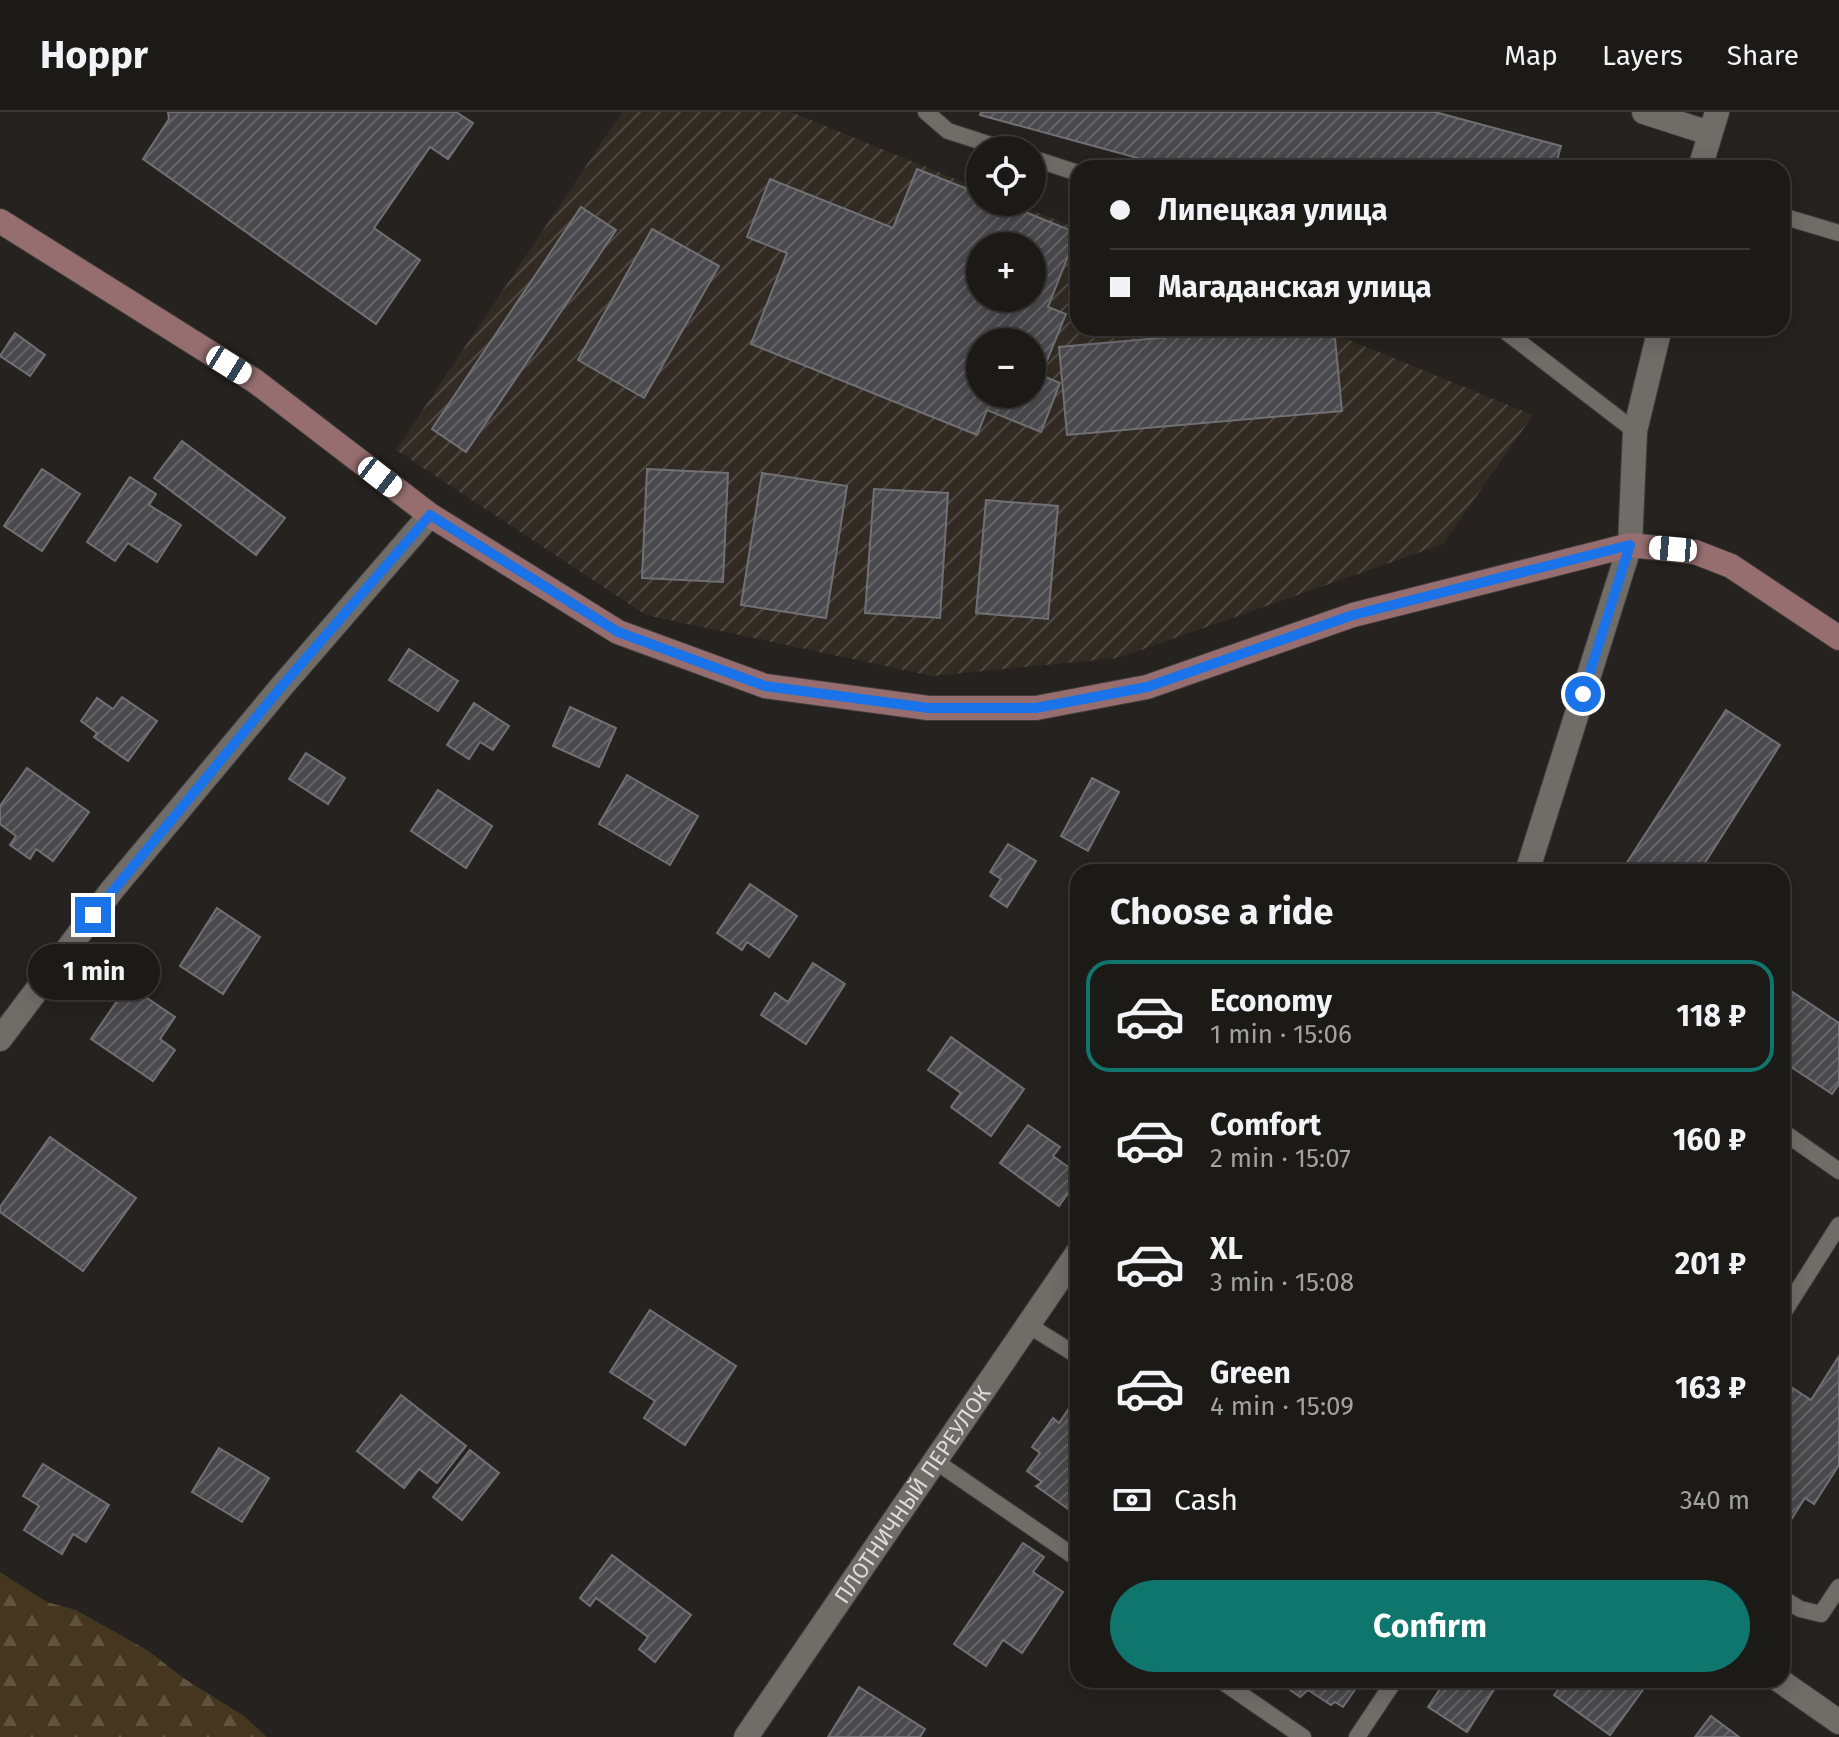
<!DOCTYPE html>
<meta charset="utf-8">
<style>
body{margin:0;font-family:"Fira Sans",sans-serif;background:#292724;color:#f1f3f6;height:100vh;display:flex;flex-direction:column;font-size:30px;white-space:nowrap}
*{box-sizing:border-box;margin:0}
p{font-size:26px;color:#a0a1a1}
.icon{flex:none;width:44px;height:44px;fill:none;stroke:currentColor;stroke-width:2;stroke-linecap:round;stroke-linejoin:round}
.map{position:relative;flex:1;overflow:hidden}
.drawer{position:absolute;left:1070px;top:752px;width:720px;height:824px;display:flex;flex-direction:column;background:#1c1a17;border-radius:24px;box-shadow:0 4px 20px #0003,0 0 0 2px #3a3836}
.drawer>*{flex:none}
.top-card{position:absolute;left:1070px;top:48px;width:720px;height:176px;border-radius:24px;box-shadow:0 4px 20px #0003,0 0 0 2px #3a3836;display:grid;align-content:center;height:176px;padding:0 40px;background:#1c1a17}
.tools{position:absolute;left:966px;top:24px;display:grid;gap:16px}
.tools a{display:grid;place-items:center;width:80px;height:80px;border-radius:50%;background:#1c1a17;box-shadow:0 4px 20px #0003,0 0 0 2px #3a3836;font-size:40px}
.end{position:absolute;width:36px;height:36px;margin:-18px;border:10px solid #1a73e8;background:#fff;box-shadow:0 0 0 4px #fff}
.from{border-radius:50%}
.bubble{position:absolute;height:56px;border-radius:28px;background:#1c1a17;box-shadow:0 4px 20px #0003,0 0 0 2px #3a3836;font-size:26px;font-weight:700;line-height:56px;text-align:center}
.car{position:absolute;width:24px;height:48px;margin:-24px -12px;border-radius:10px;box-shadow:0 0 6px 2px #0007;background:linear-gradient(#fff 24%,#345 0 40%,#fff 0 76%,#345 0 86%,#fff 0)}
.top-card b{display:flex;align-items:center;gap:28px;height:76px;font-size:30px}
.top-card b+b{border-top:2px solid #3a3836}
.top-card i{width:20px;height:20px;background:#f1f3f6}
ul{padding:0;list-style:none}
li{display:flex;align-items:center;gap:24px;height:112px;margin:0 16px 12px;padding:0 24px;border:4px solid transparent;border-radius:24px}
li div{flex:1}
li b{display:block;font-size:30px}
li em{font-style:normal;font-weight:700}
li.on{border-color:#0f766e}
li>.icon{width:72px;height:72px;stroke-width:1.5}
h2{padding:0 40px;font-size:36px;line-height:96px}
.pay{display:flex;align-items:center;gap:20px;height:88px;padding:0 40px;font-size:30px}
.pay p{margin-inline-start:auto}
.action{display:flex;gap:16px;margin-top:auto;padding:16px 40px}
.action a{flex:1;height:92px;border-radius:48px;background:#0f766e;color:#fff;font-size:32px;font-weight:700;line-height:92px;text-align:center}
header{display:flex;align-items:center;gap:48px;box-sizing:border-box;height:112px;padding:0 40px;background:#1c1a17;border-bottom:2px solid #3a3836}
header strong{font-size:38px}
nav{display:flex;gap:44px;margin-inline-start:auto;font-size:28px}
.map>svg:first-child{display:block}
.industrial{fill:url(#industrial-furrows);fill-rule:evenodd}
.forest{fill:url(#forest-firs)}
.building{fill:url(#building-hatch);stroke:#717075;stroke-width:2;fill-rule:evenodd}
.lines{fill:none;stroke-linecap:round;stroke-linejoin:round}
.lane-casing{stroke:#403e3b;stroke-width:18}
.street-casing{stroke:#403e3b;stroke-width:26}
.secondary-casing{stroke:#403e3b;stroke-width:26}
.lane{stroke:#706d69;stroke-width:16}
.street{stroke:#706d69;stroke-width:24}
.secondary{stroke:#966e6f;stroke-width:24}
.route{stroke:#1a73e8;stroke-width:10}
.labels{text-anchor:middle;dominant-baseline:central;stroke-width:8;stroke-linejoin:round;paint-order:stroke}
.street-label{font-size:22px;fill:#dedcda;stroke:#1b1916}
</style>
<header>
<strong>Hoppr</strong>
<nav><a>Map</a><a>Layers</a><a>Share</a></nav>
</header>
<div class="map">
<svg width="1839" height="1625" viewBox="0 0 1839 1625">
<defs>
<pattern id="industrial-furrows" width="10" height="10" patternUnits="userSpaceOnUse" patternTransform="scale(2)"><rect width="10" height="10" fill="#312b23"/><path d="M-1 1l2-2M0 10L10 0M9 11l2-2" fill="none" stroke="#4e4942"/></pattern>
<pattern id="forest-firs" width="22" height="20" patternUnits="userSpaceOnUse" patternTransform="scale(2)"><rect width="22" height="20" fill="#45361f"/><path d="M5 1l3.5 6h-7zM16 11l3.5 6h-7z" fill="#5f523f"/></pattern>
<pattern id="building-hatch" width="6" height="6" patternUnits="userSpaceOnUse" patternTransform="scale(2)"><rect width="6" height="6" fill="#4a494d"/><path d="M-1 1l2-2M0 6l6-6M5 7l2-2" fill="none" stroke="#646366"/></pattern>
</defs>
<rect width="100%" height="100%" fill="#25221f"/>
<path class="industrial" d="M 622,0 L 791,0 L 980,77 L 980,90 L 1012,90 L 1078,117 L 1078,216 L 1320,216 L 1533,303 L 1443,432 L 1118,546 L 932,564 L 646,503 L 396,338 ZM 980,134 L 1032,134 L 1032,186 L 980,186 ZM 980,230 L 1032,230 L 1032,282 L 980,282 Z"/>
<path class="forest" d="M 0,1460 L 47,1490 L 76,1498 L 147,1538 L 185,1567 L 244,1604 L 267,1625 L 0,1625 Z"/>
<g class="building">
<path d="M 168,0 L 456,0 L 473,11 L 448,47 L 430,35 L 374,116 L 420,148 L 376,212 L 143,47 L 169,7 Z"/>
<path d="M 981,0 L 1435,0 L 1561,34 L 1555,56 L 1174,56 L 980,3 Z"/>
<path d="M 917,57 L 980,82 L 980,90 L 1000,90 L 1077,121 L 1048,195 L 1066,202 L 1041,263 L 1060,271 L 1041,320 L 987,298 L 977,323 L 751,232 L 787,141 L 747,125 L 770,67 L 893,116 ZM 980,134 L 1032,134 L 1032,186 L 980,186 ZM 980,230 L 1032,230 L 1032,282 L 980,282 Z"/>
<path d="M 581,95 L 616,118 L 466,340 L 432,317 Z"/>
<path d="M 652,117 L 719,154 L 644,286 L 578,248 Z"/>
<path d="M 1273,216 L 1334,216 L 1342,299 L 1067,323 L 1059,235 Z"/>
<path d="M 15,221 L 45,243 L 30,264 L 0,244 Z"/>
<path d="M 182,329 L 285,406 L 256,443 L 154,366 Z"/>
<path d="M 42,357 L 80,382 L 42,439 L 4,414 Z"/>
<path d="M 647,357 L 728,361 L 723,470 L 642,466 Z"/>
<path d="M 762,361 L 847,374 L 826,506 L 741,493 Z"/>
<path d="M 130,365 L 156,382 L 149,393 L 181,413 L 157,450 L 128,431 L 115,449 L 87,430 Z"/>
<path d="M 874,377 L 948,381 L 940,506 L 865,501 Z"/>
<path d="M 986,388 L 1058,394 L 1048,507 L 976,501 Z"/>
<path d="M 409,537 L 458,569 L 438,599 L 389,568 Z"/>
<path d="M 122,585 L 157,609 L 128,649 L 94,625 L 97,621 L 81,609 L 97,586 L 113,597 Z"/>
<path d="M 474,591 L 509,614 L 493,638 L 480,630 L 469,647 L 447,633 Z"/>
<path d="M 570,595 L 616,616 L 599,655 L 553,634 Z"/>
<path d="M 1726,598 L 1780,633 L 1699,760 L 1638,760 L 1626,752 Z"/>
<path d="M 306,641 L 345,666 L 328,692 L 289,667 Z"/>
<path d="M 27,656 L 89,700 L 53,749 L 36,737 L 30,747 L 10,733 L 16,724 L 0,712 L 0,694 Z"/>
<path d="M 627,663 L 698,704 L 670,753 L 599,712 Z"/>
<path d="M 1092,666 L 1119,680 L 1088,739 L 1061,724 Z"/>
<path d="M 438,678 L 492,714 L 466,756 L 411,719 Z"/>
<path d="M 1008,732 L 1036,749 L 1007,795 L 990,784 L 1001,767 L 990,760 Z"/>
<path d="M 750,772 L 797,804 L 769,845 L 747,830 L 742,838 L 717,821 Z"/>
<path d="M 217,796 L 260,825 L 223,882 L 180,854 Z"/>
<path d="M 813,851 L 845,872 L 806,932 L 761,903 L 775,881 L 788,890 Z"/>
<path d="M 128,873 L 175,905 L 160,927 L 175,938 L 153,969 L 91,927 Z"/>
<path d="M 1788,877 L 1839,911 L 1839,972 L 1832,982 L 1782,949 L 1782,886 Z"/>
<path d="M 951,925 L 1024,977 L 991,1024 L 951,995 L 961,981 L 928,958 Z"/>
<path d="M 1028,1013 L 1060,1035 L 1053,1044 L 1078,1062 L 1078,1067 L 1059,1094 L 1000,1051 Z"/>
<path d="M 50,1025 L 136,1086 L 83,1159 L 0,1100 L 0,1095 Z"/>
<path d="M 650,1198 L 736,1254 L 685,1333 L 644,1306 L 655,1289 L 610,1260 Z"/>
<path d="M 1839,1244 L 1839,1353 L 1814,1392 L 1805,1386 L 1791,1408 L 1782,1403 L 1782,1269 L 1811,1288 Z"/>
<path d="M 401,1283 L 466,1334 L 437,1371 L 419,1357 L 404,1376 L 357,1339 Z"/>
<path d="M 1074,1289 L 1078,1291 L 1078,1404 L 1036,1374 L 1042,1370 L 1027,1359 L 1040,1341 L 1032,1335 L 1053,1306 L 1059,1311 Z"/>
<path d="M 219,1336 L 269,1366 L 242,1410 L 192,1380 Z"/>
<path d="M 470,1338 L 499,1361 L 462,1408 L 433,1385 Z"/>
<path d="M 43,1352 L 109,1393 L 86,1430 L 73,1422 L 62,1442 L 24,1418 L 39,1394 L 23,1384 Z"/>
<path d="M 1023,1431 L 1044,1445 L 1033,1460 L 1063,1480 L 1022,1541 L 1003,1528 L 986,1554 L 954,1532 Z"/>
<path d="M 612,1443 L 691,1503 L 655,1550 L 639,1537 L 648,1525 L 596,1486 L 590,1494 L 580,1486 Z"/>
<path d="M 1276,1568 L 1372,1568 L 1367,1575 L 1359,1572 L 1343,1595 L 1335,1590 L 1331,1593 L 1308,1578 L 1300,1585 Z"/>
<path d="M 1446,1568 L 1500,1568 L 1467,1620 L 1428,1595 Z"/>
<path d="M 1566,1568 L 1650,1568 L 1610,1623 L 1554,1583 Z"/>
<path d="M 859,1575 L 925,1617 L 920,1625 L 828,1625 Z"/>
<path d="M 1711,1604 L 1739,1625 L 1695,1625 Z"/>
</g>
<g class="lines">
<defs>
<g id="lane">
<path d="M 926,0 L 948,19 L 1007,38"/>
<path d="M 1032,46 L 1078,61"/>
<path d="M 1782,104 L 1839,121"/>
<path d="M 1501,216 L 1635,319"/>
<path d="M 1782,1019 L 1839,1059"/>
<path d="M 1782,1203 L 1839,1113"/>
<path d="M 1028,1213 L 1078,1244"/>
<path d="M 935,1349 L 1078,1447"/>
<path d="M 1782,1486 L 1800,1497 L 1821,1502 L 1839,1475"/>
<path d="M 1220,1568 L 1303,1625"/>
<path d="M 1357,1625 L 1395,1568"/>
</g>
<g id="street">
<path d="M 1644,0 L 1709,21"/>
<path d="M 1700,56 L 1717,0"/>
<path d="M 1527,760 L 1630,433 L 1635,319 L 1660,216"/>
<path d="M 0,927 L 112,778 L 282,574 L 430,403"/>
<path d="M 1779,1568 L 1839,1610"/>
<path id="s1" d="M 746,1625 L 1078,1140"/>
</g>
<path id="secondary" d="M 0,109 L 255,269 L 430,403 L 618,520 L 765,574 L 928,596 L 1036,596 L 1147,575 L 1353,503 L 1630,433 L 1695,440 L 1731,454 L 1839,526"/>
</defs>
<use href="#lane" class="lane-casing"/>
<use href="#street" class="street-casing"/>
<use href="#secondary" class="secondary-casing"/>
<use href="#lane" class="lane"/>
<use href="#street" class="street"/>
<use href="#secondary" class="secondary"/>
</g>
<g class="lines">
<path class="route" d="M 93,803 L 282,574 L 430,403 L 618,520 L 765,574 L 928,596 L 1036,596 L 1147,575 L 1353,503 L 1630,433 L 1583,582"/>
</g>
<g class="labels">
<g class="street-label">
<text stroke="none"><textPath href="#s1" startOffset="294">ПЛОТНИЧНЫЙ ПЕРЕУЛОК</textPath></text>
</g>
</g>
</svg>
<div class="tools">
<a><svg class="icon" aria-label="locate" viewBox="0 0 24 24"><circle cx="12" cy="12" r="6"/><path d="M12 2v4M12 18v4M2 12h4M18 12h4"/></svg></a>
<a>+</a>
<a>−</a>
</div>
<i class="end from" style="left:1583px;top:582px"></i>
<i class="end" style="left:93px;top:803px"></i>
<div class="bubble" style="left:28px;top:832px;width:132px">1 min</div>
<i class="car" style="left:229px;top:253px;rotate:122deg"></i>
<i class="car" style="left:380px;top:365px;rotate:128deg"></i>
<i class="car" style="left:1673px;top:437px;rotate:275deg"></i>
<div class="top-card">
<b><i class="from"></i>Липецкая улица</b>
<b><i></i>Магаданская улица</b>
</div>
<section class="drawer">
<h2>Choose a ride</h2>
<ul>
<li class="on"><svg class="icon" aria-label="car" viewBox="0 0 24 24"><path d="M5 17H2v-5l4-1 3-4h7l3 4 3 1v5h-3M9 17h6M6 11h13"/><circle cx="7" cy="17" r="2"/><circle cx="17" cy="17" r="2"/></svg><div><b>Economy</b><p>1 min · 15:06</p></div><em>118 ₽</em></li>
<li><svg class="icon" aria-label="car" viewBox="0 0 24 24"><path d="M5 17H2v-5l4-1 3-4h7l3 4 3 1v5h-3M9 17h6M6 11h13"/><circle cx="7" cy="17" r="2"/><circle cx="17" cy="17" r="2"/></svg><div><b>Comfort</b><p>2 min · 15:07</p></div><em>160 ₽</em></li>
<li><svg class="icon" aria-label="car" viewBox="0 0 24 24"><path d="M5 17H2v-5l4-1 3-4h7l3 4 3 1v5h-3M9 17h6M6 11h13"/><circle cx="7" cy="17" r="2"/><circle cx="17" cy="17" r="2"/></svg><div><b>XL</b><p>3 min · 15:08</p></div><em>201 ₽</em></li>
<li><svg class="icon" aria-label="car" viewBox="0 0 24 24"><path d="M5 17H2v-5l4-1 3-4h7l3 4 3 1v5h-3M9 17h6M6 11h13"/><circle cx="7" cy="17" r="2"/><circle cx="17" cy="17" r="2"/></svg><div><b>Green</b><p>4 min · 15:09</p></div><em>163 ₽</em></li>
</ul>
<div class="pay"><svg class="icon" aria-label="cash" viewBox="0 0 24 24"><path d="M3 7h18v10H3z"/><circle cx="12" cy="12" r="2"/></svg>Cash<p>340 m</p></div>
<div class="action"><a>Confirm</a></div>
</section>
</div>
